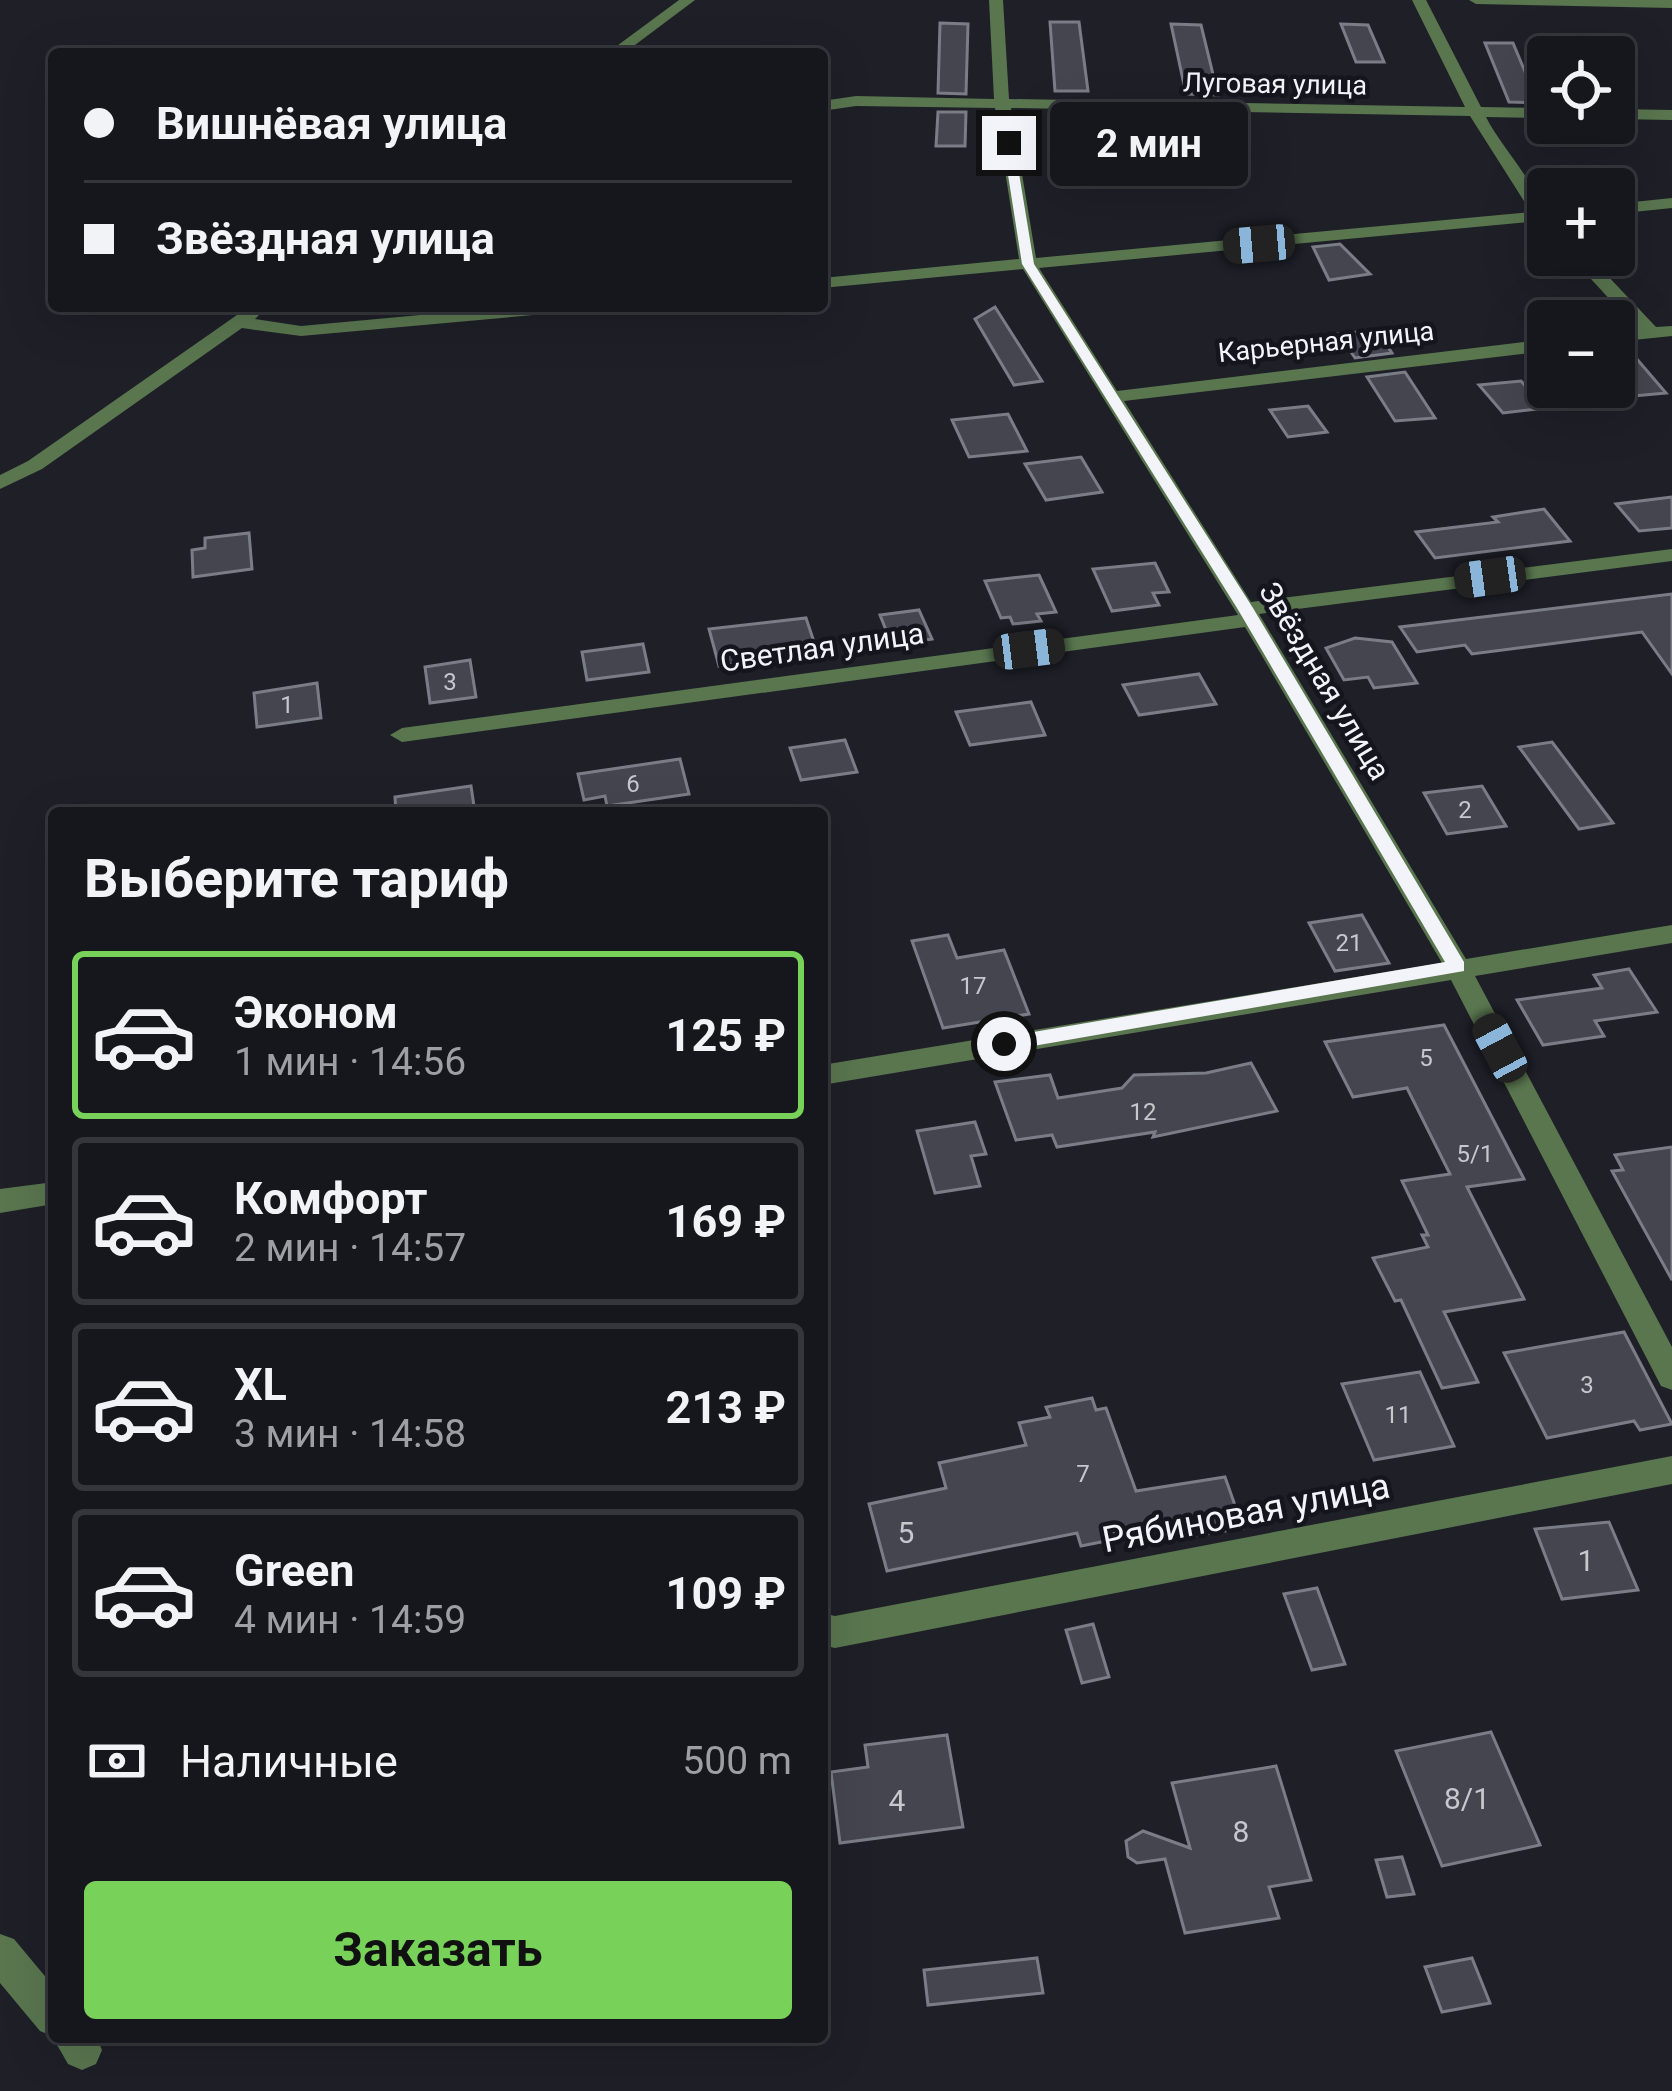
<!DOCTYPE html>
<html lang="ru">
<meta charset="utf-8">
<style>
body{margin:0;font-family:Roboto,sans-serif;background:#1f2026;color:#f1f3f6;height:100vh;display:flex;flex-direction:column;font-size:45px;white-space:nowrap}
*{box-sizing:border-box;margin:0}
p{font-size:39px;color:#9e9fa4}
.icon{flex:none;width:66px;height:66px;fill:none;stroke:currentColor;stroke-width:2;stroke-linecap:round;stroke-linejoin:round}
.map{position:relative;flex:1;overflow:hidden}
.details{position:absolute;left:48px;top:807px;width:780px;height:1236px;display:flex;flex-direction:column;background:#16171d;border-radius:12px;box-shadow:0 12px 48px #0002,0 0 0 3px #35363b}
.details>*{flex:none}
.banner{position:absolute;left:48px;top:48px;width:780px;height:264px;border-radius:12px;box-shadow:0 12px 48px #0002,0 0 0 3px #35363b;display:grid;align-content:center;height:264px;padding:0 36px;background:#16171d}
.fabs{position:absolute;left:1527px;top:36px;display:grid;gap:24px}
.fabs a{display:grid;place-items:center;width:108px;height:108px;border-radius:12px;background:#16171d;box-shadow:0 12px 48px #0002,0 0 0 3px #35363b;font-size:60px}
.end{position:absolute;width:54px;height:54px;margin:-27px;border:15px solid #f3f4f9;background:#111;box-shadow:0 0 0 6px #111}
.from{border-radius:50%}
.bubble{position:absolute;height:84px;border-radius:12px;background:#16171d;box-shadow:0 12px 48px #0002,0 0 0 3px #35363b;font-size:39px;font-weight:700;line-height:84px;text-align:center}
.car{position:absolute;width:36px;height:72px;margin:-36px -18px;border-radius:15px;box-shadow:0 0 9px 3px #0007;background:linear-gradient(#222 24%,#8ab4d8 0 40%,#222 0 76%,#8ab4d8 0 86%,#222 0)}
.banner b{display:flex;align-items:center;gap:42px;height:114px;font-size:45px}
.banner b+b{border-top:3px solid #35363b}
.banner i{width:30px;height:30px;background:#f1f3f6}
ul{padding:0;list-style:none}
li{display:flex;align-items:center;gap:36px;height:168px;margin:0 24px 18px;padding:0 12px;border:6px solid #35363b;border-radius:12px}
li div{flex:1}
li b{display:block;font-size:45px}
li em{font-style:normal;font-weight:700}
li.selected{border-color:#78d158}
li>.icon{width:108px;height:108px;stroke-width:1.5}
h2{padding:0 36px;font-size:54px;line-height:144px}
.pay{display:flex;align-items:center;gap:30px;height:132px;padding:0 36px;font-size:45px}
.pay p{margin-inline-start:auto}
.button{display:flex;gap:24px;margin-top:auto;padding:24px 36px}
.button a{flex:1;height:138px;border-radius:12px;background:#78d158;color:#111;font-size:48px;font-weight:700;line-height:138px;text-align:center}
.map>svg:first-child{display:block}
.building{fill:#44454e;stroke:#7b7d86;stroke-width:3}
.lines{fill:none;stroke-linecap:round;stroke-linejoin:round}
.minor{fill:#59764f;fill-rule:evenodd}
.route{fill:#f3f4f9}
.labels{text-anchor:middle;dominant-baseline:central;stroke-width:9;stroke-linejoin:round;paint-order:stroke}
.number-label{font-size:24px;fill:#c7c8ce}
.far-street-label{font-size:27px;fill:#f3f4f9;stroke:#15161d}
.street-label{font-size:30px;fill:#f3f4f9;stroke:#15161d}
.near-number-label{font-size:30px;fill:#c7c8ce}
.near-street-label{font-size:36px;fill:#f3f4f9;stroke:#15161d}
</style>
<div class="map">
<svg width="1672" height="2091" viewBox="0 0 1672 2091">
<rect width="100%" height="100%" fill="#1e1f27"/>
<g class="building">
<path d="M 1050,22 L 1079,22 L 1088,91 L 1055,91 Z"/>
<path d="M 940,23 L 968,24 L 966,94 L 938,93 Z"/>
<path d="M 1171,24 L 1201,25 L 1218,95 L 1186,94 Z"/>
<path d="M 1341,24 L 1368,25 L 1384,62 L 1356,62 Z"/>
<path d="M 1485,43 L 1513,43 L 1538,103 L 1509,102 Z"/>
<path d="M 938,112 L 966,112 L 965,146 L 936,146 Z"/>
<path d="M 1340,244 L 1370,274 L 1329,280 L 1313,247 Z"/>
<path d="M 995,307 L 1042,381 L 1014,385 L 975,319 Z"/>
<path d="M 1377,330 L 1392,353 L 1355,358 L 1339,334 Z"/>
<path d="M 1636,358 L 1666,393 L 1623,397 L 1614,386 L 1614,361 Z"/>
<path d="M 1405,372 L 1435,418 L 1395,421 L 1367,377 Z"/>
<path d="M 1521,381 L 1545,408 L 1503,413 L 1479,385 Z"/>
<path d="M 1308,406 L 1327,432 L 1288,437 L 1270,410 Z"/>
<path d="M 1008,414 L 1027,451 L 969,457 L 952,420 Z"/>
<path d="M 1081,457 L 1102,492 L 1046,500 L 1025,464 Z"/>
<path d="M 1672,497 L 1672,528 L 1639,531 L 1616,504 Z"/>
<path d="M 1544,509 L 1570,541 L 1435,558 L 1416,532 L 1498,522 L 1493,517 Z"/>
<path d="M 249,533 L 252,569 L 193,577 L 192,550 L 205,548 L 205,538 Z"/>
<path d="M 1155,563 L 1169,592 L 1153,593 L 1159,605 L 1112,611 L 1093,569 Z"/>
<path d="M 1039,575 L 1056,612 L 1037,614 L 1041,621 L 1013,624 L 1010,617 L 1001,618 L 985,581 Z"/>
<path d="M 1672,594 L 1672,674 L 1642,632 L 1472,654 L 1465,645 L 1417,652 L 1400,627 Z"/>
<path d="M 919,610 L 932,639 L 892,645 L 880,615 Z"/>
<path d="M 806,618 L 818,654 L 719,666 L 709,629 Z"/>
<path d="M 1355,638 L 1392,642 L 1417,683 L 1374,688 L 1368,677 L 1344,680 L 1326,648 Z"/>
<path d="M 643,644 L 649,672 L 587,680 L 582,652 Z"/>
<path d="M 470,660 L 476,697 L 430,703 L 425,667 Z"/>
<path d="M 1199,674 L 1216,704 L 1139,715 L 1123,685 Z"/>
<path d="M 317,683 L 321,718 L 257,727 L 254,693 Z"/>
<path d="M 1031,702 L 1045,735 L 970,745 L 956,712 Z"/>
<path d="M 845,740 L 857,772 L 801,780 L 790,748 Z"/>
<path d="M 1552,742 L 1613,823 L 1579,829 L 1519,747 Z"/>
<path d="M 680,759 L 689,794 L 607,806 L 605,796 L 584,800 L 578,774 Z"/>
<path d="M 471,786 L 475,813 L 396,813 L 395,797 Z"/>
<path d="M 1482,786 L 1506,826 L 1447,834 L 1424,793 Z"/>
<path d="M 1362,915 L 1389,963 L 1335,971 L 1309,923 Z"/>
<path d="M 948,935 L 957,958 L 1004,950 L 1029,1014 L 943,1028 L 912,941 Z"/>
<path d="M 1629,969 L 1657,1012 L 1595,1021 L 1604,1036 L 1543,1045 L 1517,1000 L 1602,988 L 1594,975 Z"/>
<path d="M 1444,1025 L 1524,1179 L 1467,1187 L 1524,1299 L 1444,1312 L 1478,1382 L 1442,1388 L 1401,1300 L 1395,1301 L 1373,1258 L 1428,1247 L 1422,1235 L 1428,1235 L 1402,1181 L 1450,1174 L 1407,1088 L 1353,1097 L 1325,1042 Z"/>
<path d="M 1251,1063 L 1277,1111 L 1153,1137 L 1155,1132 L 1057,1147 L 1052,1135 L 1016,1140 L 995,1082 L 1050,1075 L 1058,1098 L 1122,1088 L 1134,1075 L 1206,1073 Z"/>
<path d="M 975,1122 L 986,1154 L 971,1156 L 980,1186 L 935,1193 L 917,1131 Z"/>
<path d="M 1672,1147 L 1672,1280 L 1612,1171 L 1623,1170 L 1615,1155 Z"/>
<path d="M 1624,1332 L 1672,1424 L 1640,1430 L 1634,1421 L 1547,1438 L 1504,1353 Z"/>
<path d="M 1420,1372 L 1454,1446 L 1374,1460 L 1342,1384 Z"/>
<path d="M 1092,1398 L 1096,1410 L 1106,1408 L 1136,1491 L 1225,1477 L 1243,1528 L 1187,1537 L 1181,1518 L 1114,1531 L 1116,1539 L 1081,1546 L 1077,1533 L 887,1571 L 869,1504 L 946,1488 L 939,1463 L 1026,1445 L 1019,1423 L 1050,1417 L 1046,1407 Z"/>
<path d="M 1609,1522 L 1638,1590 L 1562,1599 L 1535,1529 Z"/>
<path d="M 1317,1588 L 1345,1664 L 1312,1670 L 1284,1594 Z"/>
<path d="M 1093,1624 L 1109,1677 L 1082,1683 L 1066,1630 Z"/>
<path d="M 1491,1732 L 1540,1845 L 1442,1866 L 1396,1751 Z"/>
<path d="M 947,1735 L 963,1827 L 840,1843 L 831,1772 L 868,1767 L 865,1745 Z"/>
<path d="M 1276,1766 L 1311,1880 L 1269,1887 L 1279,1918 L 1185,1933 L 1165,1859 L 1137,1863 L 1128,1857 L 1126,1841 L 1143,1831 L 1190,1848 L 1172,1783 Z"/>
<path d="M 1402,1857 L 1414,1894 L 1387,1897 L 1376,1860 Z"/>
<path d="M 1037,1958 L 1043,1993 L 928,2005 L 924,1970 Z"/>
<path d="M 1472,1958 L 1490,2003 L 1442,2012 L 1425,1967 Z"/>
</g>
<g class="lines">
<g class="minor">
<path d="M 679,0 L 695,0 L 623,54 L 606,54 Z"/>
<path d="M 989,0 L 1003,0 L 1009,99 L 1465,107 L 1412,0 L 1426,0 L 1481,107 L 1548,108 L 1548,118 L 1486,117 C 1502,149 1548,196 1548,228 L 1538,221 L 1039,268 L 1117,391 L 1548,339 L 1548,351 L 1124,401 L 1251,602 L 1672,549 L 1672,561 L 1259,614 L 1466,959 L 1672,925 L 1672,943 L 1475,976 L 1672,1347 L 1672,1390 L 1661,1386 L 1451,980 L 822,1085 L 822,1065 L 1442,963 L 1245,627 L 402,742 L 390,735 L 402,728 L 1238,615 L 1023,269 L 822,288 L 822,278 L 1019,259 L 995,108 L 856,106 L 822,111 L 822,101 L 856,96 L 994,99 ZM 1011,108 L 1470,116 L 1531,212 L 1036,258 Z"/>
<path d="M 1469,0 L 1672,0 L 1672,8 L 1476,4 Z"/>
<path d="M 1614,109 L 1672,110 L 1672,120 L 1614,119 Z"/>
<path d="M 1672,198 L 1672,208 L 1614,214 L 1614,204 Z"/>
<path d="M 1569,255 L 1588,255 L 1656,327 L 1672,326 L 1672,336 L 1614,342 L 1614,332 L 1637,329 Z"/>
<path d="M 518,306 L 587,306 L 578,311 L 301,336 L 242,328 L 42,469 L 0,489 L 0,475 L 28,461 L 247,308 L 259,308 L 262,312 L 255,319 L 301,326 Z"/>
<path d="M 54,1182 L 54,1204 L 0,1213 L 0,1189 Z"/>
<path d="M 1672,1456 L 1672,1484 L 835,1648 L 822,1645 L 822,1613 L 835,1616 Z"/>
<path d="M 0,1934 L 14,1939 L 54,1987 L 54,2037 L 96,2037 L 102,2050 L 96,2064 L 82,2070 L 68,2064 L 52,2036 L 40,2031 L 0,1983 Z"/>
</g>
</g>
<path class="route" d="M 1009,140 L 1014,143 L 1034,264 L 1253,608 L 1464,962 L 1464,971 L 1004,1051 L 994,1044 L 1004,1037 L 1445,962 L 1237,608 L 1022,264 L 1003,143 Z"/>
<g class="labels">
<g class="number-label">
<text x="450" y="682">3</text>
<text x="287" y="705">1</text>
<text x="633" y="784">6</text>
<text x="1465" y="810">2</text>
<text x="1349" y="943">21</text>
<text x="973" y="986">17</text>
<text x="1426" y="1058">5</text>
<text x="1143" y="1112">12</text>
<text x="1475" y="1154">5/1</text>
<text x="1587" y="1385">3</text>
<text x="1398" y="1415">11</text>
<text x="1083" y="1474">7</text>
</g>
<g class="far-street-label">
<text transform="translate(1275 84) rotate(1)">Луговая улица</text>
<text transform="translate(1326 342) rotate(-6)">Карьерная улица</text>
</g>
<g class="street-label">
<text transform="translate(822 647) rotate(-8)">Светлая улица</text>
<text transform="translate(1325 681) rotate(59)">Звёздная улица</text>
</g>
<g class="near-number-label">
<text x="906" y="1532">5</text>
<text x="1586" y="1560">1</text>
<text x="1467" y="1798">8/1</text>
<text x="897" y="1800">4</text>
<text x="1241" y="1831">8</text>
</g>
<g class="near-street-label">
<text transform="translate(1246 1513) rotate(-11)">Рябиновая улица</text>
</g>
</g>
</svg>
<div class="fabs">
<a><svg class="icon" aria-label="locate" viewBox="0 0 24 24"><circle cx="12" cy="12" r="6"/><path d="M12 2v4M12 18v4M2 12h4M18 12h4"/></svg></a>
<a>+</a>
<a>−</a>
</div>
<i class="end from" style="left:1004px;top:1044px"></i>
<i class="end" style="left:1009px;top:143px"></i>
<div class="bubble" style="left:1050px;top:102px;width:198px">2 мин</div>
<i class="car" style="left:1259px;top:244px;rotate:265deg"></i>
<i class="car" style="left:1490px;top:577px;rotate:262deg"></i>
<i class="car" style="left:1029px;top:649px;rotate:83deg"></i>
<i class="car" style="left:1500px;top:1048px;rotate:332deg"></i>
<div class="banner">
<b><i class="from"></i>Вишнёвая улица</b>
<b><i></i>Звёздная улица</b>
</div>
<section class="details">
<h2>Выберите тариф</h2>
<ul>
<li class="selected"><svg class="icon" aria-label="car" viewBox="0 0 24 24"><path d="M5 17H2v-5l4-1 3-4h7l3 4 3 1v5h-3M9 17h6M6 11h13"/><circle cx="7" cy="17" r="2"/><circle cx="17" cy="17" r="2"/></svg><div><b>Эконом</b><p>1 мин · 14:56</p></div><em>125 ₽</em></li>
<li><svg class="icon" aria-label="car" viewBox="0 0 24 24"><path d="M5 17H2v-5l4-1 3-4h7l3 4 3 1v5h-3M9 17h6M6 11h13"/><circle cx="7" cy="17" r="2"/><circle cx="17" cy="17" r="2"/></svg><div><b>Комфорт</b><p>2 мин · 14:57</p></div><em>169 ₽</em></li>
<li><svg class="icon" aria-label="car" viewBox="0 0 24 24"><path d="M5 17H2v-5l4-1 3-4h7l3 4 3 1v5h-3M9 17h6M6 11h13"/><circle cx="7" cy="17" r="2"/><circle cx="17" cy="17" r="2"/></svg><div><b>XL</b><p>3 мин · 14:58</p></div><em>213 ₽</em></li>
<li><svg class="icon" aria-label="car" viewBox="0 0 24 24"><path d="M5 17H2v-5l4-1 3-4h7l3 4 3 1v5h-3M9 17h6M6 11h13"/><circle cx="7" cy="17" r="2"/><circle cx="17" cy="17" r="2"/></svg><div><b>Green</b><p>4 мин · 14:59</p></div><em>109 ₽</em></li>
</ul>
<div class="pay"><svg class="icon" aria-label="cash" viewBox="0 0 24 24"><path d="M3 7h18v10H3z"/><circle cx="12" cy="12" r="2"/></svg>Наличные<p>500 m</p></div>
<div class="button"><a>Заказать</a></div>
</section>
</div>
